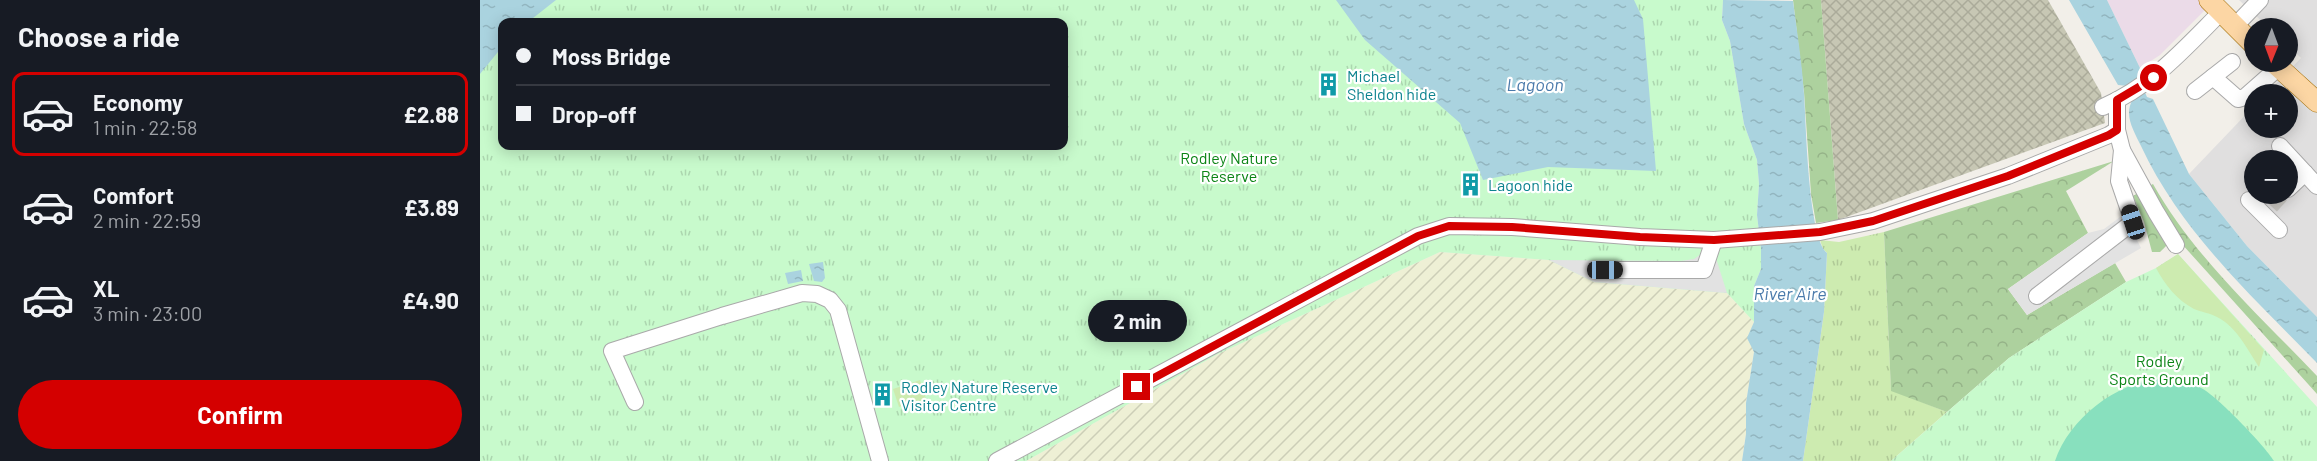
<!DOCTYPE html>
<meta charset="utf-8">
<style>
body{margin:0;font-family:Barlow,sans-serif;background:#20242c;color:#f1f3f6;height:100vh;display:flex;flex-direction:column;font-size:22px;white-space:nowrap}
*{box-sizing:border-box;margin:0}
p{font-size:20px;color:#9ea1a6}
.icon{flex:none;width:33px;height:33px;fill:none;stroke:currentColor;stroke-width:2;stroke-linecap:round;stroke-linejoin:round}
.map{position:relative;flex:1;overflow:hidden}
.sheet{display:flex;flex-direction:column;background:#171b24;width:480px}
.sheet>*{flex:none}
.guide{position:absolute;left:18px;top:18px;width:570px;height:132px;border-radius:12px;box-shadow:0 3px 15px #0003;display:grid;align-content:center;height:132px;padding:0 18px;background:#171b24}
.needle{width:39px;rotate:181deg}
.controls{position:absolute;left:1764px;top:18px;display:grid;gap:12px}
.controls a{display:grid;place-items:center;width:54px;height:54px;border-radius:50%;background:#171b24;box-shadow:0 3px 15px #0003;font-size:30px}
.end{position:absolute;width:27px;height:27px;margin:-14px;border:8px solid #d40000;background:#fff;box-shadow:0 0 0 3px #fff}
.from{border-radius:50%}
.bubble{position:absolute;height:42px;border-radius:21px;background:#171b24;box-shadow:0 3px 15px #0003;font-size:20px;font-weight:700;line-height:42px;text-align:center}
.car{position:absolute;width:18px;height:36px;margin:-18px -9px;border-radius:8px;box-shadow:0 0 4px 2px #0007;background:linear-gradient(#222 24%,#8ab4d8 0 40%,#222 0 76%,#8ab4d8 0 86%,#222 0)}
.guide b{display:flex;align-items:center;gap:21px;height:57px;font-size:22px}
.guide b+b{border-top:2px solid #363941}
.guide i{width:15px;height:15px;background:#f1f3f6}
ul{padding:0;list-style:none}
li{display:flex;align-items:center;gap:18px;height:84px;margin:0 12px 9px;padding:0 6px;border:3px solid transparent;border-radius:12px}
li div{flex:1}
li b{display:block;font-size:22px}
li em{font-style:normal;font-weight:700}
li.on{border-color:#d40000}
li>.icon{width:54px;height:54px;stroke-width:1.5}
h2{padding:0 18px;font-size:27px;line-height:72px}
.button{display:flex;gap:12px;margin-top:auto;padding:12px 18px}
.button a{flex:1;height:69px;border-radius:36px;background:#d40000;color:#fff;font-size:24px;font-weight:700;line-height:69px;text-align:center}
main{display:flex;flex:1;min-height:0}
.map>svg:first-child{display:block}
.residential{fill:#e0dfdf;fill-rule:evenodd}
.industrial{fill:#ebdbe8}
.construction{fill:url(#construction-cross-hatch)}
.farmland{fill:url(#farmland-furrows)}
.grass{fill:url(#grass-tufts)}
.forest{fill:url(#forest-crowns)}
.park{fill:url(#park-tufts);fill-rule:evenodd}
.garden{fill:#cdebb0}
.pitch{fill:#88e0be}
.parking{fill:#e2e2e2}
.water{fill:url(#water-ripples)}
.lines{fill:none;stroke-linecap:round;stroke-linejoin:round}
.minor-tunnel{stroke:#c8c6c1;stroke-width:16;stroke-dasharray:16 8;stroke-linecap:butt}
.minor-casing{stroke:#a9a9a9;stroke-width:18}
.major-casing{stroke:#a06b00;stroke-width:21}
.minor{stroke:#fff;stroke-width:16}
.major{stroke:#fcd6a4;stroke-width:20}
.route{stroke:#d40000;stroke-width:8}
.labels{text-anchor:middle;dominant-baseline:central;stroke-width:4.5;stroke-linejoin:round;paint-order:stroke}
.culture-label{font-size:16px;fill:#0d838f;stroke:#fff;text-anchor:start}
.park-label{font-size:16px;fill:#0c8416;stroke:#fff}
.water-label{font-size:18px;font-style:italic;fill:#4a7aab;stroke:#fff}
</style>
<main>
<section class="sheet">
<h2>Choose a ride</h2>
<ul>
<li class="on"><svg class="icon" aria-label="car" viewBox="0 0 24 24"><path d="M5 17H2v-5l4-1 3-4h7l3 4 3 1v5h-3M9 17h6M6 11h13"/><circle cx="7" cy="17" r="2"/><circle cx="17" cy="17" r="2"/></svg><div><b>Economy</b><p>1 min · 22:58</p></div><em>£2.88</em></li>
<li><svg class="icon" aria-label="car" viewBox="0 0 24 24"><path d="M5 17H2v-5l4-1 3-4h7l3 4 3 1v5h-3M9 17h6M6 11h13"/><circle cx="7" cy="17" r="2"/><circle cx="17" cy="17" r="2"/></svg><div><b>Comfort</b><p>2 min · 22:59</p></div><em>£3.89</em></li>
<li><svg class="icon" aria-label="car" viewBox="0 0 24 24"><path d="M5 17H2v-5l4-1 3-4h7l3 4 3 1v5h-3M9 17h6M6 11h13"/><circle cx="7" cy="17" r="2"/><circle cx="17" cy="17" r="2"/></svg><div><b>XL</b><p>3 min · 23:00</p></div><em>£4.90</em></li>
</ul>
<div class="button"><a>Confirm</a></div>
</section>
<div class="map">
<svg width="1837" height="461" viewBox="0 0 1837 461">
<defs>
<pattern id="construction-cross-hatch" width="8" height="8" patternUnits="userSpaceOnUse" patternTransform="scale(1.5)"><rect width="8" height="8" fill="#c7c7b4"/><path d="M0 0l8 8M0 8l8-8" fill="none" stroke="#abab9a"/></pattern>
<pattern id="farmland-furrows" width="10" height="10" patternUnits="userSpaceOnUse" patternTransform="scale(1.5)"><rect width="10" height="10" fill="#eef0d5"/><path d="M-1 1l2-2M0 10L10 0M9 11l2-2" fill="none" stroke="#ccceb7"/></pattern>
<pattern id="grass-tufts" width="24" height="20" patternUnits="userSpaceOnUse" patternTransform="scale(1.5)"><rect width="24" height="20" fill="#cdebb0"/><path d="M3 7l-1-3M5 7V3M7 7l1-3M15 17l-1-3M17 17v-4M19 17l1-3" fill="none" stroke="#b0c997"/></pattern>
<pattern id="forest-crowns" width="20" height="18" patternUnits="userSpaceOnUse" patternTransform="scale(1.5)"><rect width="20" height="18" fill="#add19e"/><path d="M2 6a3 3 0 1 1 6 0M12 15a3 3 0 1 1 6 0" fill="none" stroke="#95b388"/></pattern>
<pattern id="park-tufts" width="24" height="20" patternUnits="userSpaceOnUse" patternTransform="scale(1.5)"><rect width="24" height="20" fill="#c8facc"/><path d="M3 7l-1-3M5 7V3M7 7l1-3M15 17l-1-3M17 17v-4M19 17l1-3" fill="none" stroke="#acd6af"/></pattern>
<pattern id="water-ripples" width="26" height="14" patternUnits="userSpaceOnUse" patternTransform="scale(1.5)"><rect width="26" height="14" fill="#aad3df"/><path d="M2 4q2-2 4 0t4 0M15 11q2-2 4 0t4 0" fill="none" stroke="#92b5bf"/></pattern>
</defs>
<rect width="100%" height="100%" fill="#f2efe9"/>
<path class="residential" d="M 1759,0 L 1837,0 L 1837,317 L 1767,246 L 1709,174 L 1774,106 L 1774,128 L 1808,128 L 1808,94 L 1786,94 L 1821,58 L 1808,45 L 1808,28 L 1789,28 ZM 1774,160 L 1808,160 L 1808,194 L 1774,194 Z"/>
<path class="industrial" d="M 1627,0 L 1719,0 L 1727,8 L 1680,55 L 1660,68 Z"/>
<path class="construction" d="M 1341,0 L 1568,0 L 1621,93 L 1625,123 L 1358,220 Z"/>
<path class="farmland" d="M 960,252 L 1069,260 L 1114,282 L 1247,293 L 1274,322 L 1268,338 L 1274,352 L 1266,403 L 1266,434 L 1262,461 L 546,461 L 738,354 Z"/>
<path class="grass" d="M 1404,232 L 1411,390 L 1467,412 L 1411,461 L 1323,461 L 1344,312 L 1347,253 L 1343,249 L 1340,240 L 1359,242 Z"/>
<g class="forest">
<path d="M 1313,0 L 1341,0 L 1358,220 L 1336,223 L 1331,194 L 1324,92 Z"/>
<path d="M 1634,161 L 1586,191 L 1608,233 L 1528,289 L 1547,315 L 1635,263 L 1646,282 L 1529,358 L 1467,412 L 1411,391 L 1404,232 Z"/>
<path d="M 1673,184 C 1714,257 1780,316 1837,376 L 1837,394 L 1701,243 L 1667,187 Z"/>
<path d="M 1662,191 L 1689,243 L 1680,252 L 1672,252 L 1664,222 L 1653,196 Z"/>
</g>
<g class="park">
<path d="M 0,0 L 1243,0 L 1242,20 L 1250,41 L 1264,124 L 1277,160 L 1279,184 L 1277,215 L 1281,248 L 1281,269 L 1274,286 L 1274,322 L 1247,293 L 1114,282 L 1069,260 L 960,252 L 738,354 L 546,461 L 0,461 ZM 22,22 L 584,22 L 584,146 L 22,146 Z"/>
<path d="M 1698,254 L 1837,407 L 1837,461 L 1411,461 L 1529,358 L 1646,282 L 1676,268 Z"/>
</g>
<g class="garden">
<path d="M 1698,254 L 1784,350 L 1779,367 C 1767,349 1757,327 1737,317 C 1730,313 1721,312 1714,309 C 1697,300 1685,285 1676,268 Z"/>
<path d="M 440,380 L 446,399 L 419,407 L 413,389 Z"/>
</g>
<path class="pitch" d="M 1680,379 C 1694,379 1708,381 1721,388 C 1736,395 1785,446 1794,461 L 1575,461 C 1589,419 1636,382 1680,379 Z"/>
<g class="parking">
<path d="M 1644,214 L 1661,248 L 1547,315 L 1528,289 L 1608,233 L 1624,229 Z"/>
<path d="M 1224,252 L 1235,255 L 1247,293 L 1114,282 L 1069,260 L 1201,261 L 1214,259 Z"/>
</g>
<g class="water">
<path d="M 0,0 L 76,0 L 48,22 L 22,22 L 22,47 L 0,74 Z"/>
<path d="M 856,0 L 1154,0 L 1163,19 L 1176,171 L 1068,167 L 1003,180 L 980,123 L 885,40 Z"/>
<path d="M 1243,0 L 1313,1 C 1317,32 1322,63 1324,94 C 1326,122 1328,238 1347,253 L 1344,312 L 1323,461 L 1262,461 L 1266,434 L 1266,403 L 1274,352 L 1267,338 L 1274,322 L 1274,286 L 1281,269 L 1281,248 L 1277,215 L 1279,184 L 1277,160 L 1264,124 L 1250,41 L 1242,20 Z"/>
<path d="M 1589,0 L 1627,0 L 1660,68 L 1659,79 L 1667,97 L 1673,99 L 1709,174 L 1767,246 L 1837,317 L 1837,363 C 1772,296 1701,232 1661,146 C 1654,131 1643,115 1653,99 L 1648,86 L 1638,85 Z"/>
<path d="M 343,262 L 345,278 L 342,282 L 334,281 L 329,264 Z"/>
<path d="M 321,270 L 323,281 L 308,284 L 305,273 Z"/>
</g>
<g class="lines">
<path class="minor-tunnel" d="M 1791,206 L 1801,195"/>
<defs>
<g id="minor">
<path d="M 1756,25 L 1780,0"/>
<path d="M 1733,77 L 1758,99 L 1765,97 L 1799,67"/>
<path d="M 1715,91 L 1752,62"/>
<path d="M 1623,107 C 1673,85 1703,50 1741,12"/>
<path d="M 1800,146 L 1837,186"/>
<path d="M 1642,150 L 1676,212 L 1696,245"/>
<path d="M 1808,189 L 1825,173"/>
<path d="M 1769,200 L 1799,230"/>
<path d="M 1125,270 L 1224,270 L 1234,240"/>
<path d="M 1557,296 L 1653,222 L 1639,181 L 1642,150 L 1637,130"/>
<path d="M 155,402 L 132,351 L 242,316 L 322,293 L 337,294 L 350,300 L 358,310 L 400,461"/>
<path d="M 517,461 L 938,236 L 969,226 L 1032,227 L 1160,237 L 1234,240 L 1340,232 L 1393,221 L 1528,176 L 1629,135 L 1637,130 L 1637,100"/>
</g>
<g id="major">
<path d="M 1729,0 L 1774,45"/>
<path d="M 1793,62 L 1837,102"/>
</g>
</defs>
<use href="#minor" class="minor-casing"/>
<use href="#major" class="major-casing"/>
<use href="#minor" class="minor"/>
<use href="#major" class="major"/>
</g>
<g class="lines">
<path class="route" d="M 657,387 L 938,236 L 969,226 L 1032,227 L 1160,237 L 1234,240 L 1340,232 L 1393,221 L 1528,176 L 1629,135 L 1637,130 L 1637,100 L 1674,78"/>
</g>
<defs>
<symbol id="building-bare" viewBox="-9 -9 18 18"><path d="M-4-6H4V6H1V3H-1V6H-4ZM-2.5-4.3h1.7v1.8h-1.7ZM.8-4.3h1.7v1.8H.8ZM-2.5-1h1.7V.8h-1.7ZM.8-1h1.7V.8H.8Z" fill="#0f9aa8" stroke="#fff" stroke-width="2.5" paint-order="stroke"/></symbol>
</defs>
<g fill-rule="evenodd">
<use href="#building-bare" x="832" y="68" width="33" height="33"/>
<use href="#building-bare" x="974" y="168" width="33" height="33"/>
<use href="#building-bare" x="386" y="378" width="33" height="33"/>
</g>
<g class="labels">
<g class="culture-label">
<text x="867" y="75">Michael<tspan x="867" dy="18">Sheldon hide</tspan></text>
<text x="1008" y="184">Lagoon hide</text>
<text x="421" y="386">Rodley Nature Reserve<tspan x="421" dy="18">Visitor Centre</tspan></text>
</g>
<g class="park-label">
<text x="749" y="157">Rodley Nature<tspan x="749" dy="18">Reserve</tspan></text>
<text x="1679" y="360">Rodley<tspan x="1679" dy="18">Sports Ground</tspan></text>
</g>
<g class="water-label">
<text x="1055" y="84">Lagoon</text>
<text x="1310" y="293">River Aire</text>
</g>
</g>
</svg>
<div class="controls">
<a><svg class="needle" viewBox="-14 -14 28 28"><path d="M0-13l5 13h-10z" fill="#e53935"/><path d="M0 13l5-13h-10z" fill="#9ea1a6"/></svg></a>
<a>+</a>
<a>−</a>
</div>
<i class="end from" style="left:1674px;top:78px"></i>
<i class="end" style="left:657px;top:387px"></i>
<div class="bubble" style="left:608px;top:300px;width:99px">2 min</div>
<i class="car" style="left:1653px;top:222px;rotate:342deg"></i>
<i class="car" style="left:1125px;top:270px;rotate:90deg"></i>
<div class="guide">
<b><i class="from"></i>Moss Bridge</b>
<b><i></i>Drop-off</b>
</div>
</div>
</main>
